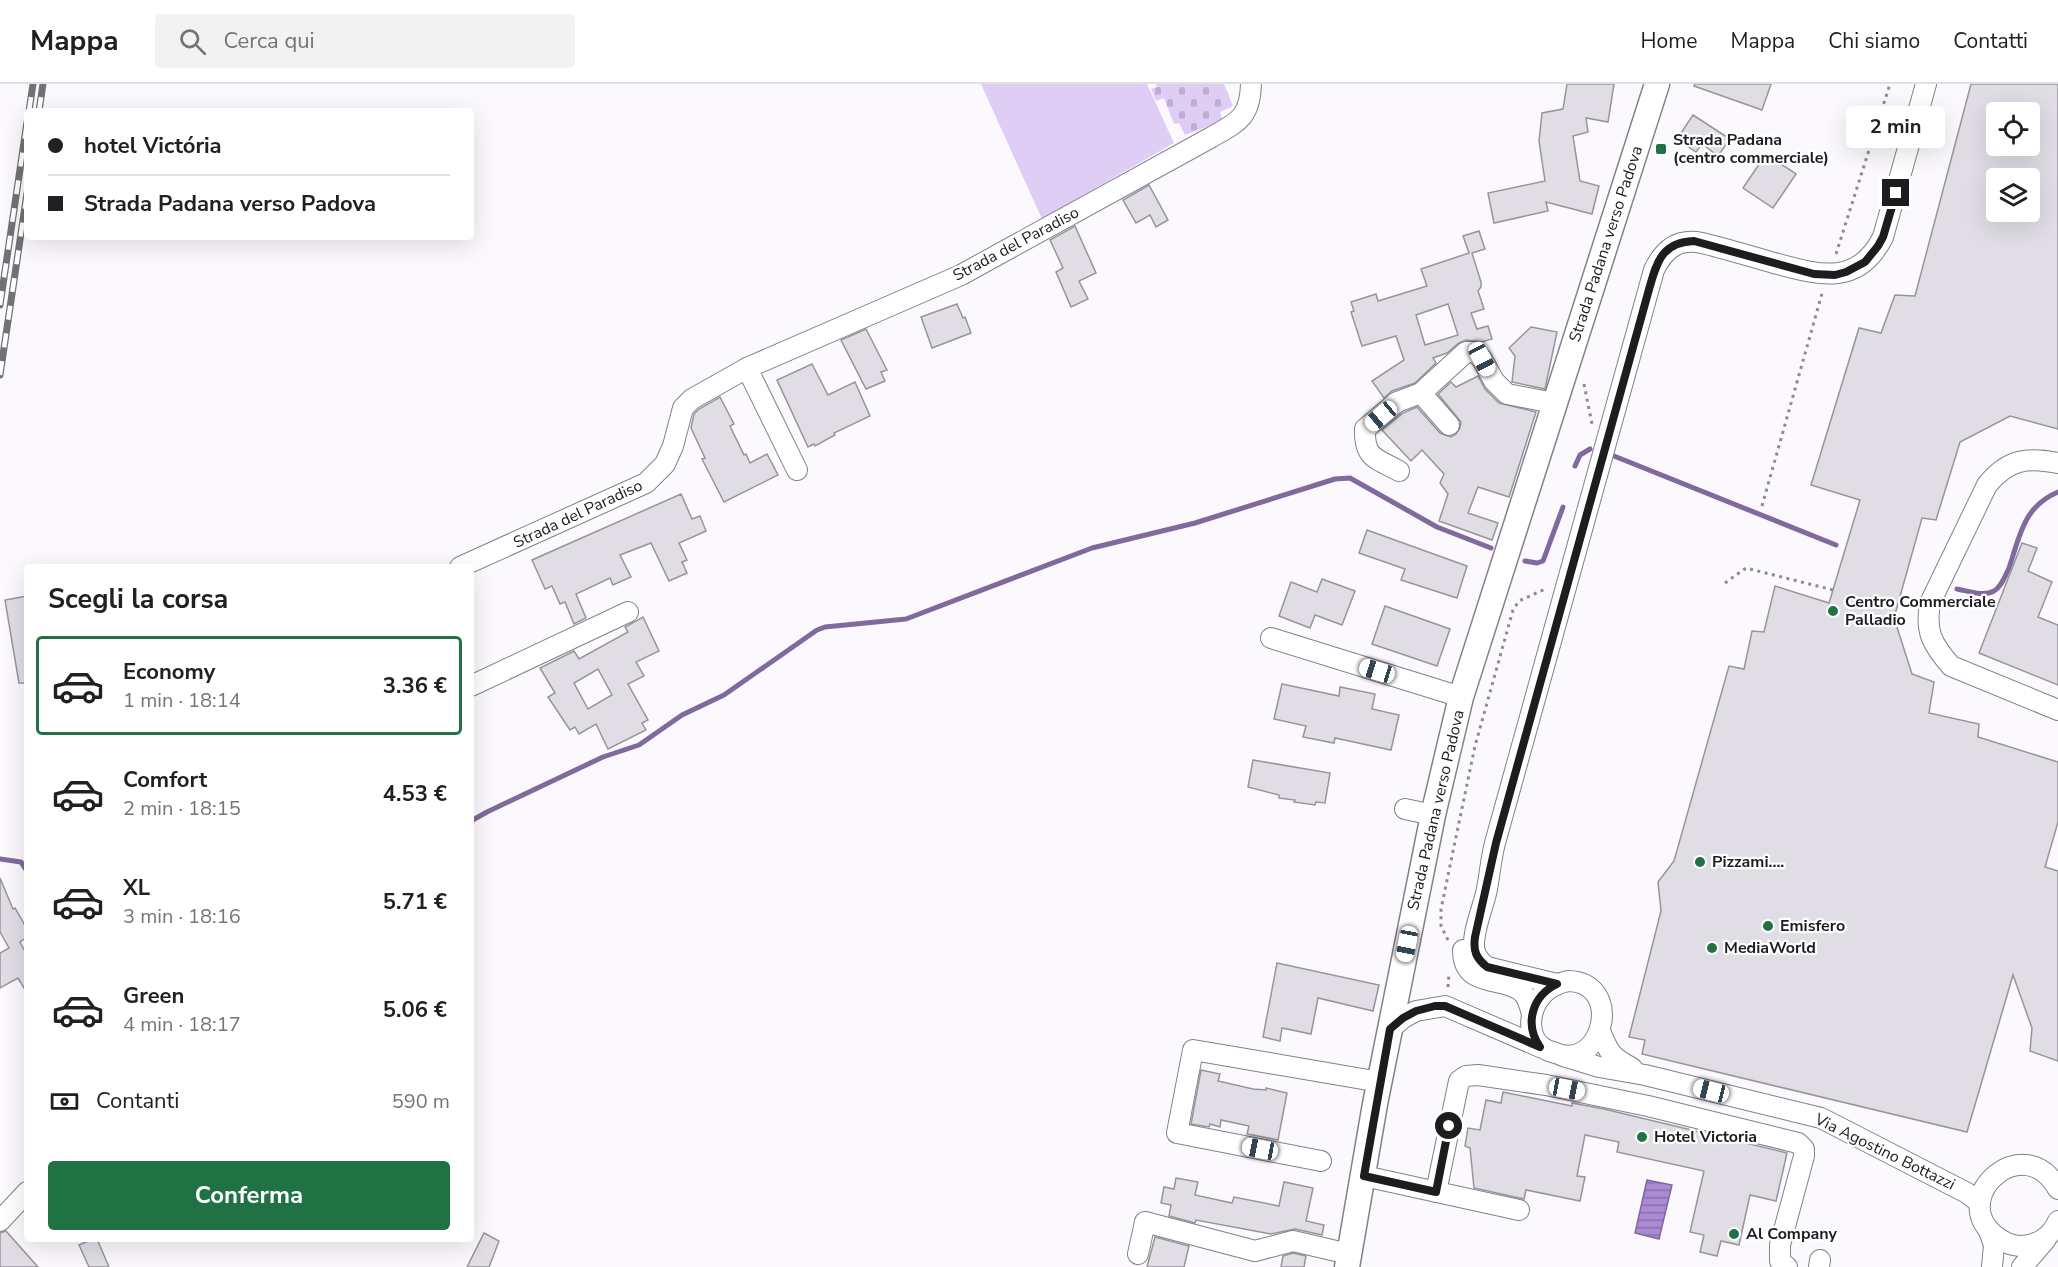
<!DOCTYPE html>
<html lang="it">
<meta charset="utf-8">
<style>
body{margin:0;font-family:"Nunito Sans",sans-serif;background:#f2f2f2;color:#202124;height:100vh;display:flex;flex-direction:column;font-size:22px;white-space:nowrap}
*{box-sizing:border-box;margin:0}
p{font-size:20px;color:#757577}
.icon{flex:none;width:33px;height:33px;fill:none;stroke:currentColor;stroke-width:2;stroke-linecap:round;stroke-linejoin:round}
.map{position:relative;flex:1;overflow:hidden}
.panel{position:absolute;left:24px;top:480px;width:450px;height:678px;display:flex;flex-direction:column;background:#fff;border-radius:6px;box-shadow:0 6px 24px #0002}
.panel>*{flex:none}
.top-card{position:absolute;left:24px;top:24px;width:450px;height:132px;border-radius:6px;box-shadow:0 6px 24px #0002;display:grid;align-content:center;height:132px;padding:0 24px;background:#fff}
.fabs{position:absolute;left:1986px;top:18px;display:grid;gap:12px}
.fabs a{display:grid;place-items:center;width:54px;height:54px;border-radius:6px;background:#fff;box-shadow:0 6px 24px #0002;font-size:30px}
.end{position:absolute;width:27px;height:27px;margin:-14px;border:8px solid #1d1c1f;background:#fff;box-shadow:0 0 0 3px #fff}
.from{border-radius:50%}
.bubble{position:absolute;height:42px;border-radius:6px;background:#fff;box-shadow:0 6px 24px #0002;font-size:20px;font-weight:700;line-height:42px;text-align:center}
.car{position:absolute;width:18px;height:36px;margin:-18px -9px;border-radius:8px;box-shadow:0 0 4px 2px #0007;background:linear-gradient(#fff 24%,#345 0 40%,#fff 0 76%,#345 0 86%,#fff 0)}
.top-card b{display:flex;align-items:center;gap:21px;height:57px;font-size:22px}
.top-card b+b{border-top:2px solid #e0e0e0}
.top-card i{width:15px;height:15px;background:#202124}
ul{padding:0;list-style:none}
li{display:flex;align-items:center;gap:18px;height:99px;margin:0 12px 9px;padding:0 12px;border:3px solid transparent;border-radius:6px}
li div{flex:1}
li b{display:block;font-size:22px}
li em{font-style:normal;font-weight:700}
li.current{border-color:#207244}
li>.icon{width:54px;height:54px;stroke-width:1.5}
h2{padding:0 24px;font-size:27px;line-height:72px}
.pay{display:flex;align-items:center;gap:15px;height:66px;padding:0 24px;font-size:22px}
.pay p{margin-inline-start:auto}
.action{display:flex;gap:12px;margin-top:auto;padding:12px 24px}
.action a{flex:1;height:69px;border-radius:6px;background:#207244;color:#fff;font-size:24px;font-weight:700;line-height:69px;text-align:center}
header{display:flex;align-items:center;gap:36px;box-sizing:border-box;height:84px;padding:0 30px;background:#fff;border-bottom:2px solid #e0e0e0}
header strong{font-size:28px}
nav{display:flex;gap:33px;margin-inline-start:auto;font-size:21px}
.search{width:420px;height:54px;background:#f2f2f2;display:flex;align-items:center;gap:15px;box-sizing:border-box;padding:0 21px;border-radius:6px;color:#757577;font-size:22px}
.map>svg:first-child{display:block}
.cemetery{fill:url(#cemetery-stones)}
.park{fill:#decdf5}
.water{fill:url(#water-rules);stroke:#80699c;stroke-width:1.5}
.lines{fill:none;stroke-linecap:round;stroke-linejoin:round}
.stream{stroke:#80699c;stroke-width:5}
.building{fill:#e0dde5;stroke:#97949c;stroke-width:1.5;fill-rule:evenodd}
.minor-casing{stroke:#838088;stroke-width:22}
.major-casing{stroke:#838088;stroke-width:27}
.path{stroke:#8d8b8f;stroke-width:3;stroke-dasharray:3 4.5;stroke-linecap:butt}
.minor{stroke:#fff;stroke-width:20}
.major{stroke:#fff;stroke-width:24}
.rail-casing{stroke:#727175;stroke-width:7}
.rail{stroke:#fff;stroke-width:4.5;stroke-dasharray:14;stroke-linecap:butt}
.route{stroke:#1d1c1f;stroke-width:8}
.poi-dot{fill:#207244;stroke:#fff;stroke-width:2}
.labels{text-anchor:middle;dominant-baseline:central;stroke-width:4.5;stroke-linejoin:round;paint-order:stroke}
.poi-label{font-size:16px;font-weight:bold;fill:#1d1c1f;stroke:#fff;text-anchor:start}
.street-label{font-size:16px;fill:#1d1c1f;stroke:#fff}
</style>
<header>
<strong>Mappa</strong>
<div class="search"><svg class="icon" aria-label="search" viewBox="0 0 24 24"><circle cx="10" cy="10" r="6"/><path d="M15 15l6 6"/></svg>Cerca qui</div>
<nav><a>Home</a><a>Mappa</a><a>Chi siamo</a><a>Contatti</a></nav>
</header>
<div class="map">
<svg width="2058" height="1183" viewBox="0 0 2058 1183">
<defs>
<pattern id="cemetery-stones" width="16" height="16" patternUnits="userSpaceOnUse" patternTransform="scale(1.5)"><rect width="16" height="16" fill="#decdf5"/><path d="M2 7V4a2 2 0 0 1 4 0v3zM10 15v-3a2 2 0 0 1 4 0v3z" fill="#beafd2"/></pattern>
<pattern id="water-rules" width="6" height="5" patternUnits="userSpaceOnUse" patternTransform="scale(1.5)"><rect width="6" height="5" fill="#aa8ad2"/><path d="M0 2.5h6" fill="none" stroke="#8a70aa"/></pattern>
</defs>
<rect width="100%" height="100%" fill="#fbf9fe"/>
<path class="cemetery" d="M 1156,0 L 1224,0 L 1233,22 L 1220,28 L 1223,37 L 1185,51 L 1179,39 L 1174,40 L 1164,14 L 1156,17 L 1151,5 L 1157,3 Z"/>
<path class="park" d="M 981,0 L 1147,0 L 1174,59 L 1042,135 Z"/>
<path class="water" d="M 1647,1096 L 1672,1101 L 1659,1155 L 1635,1149 Z"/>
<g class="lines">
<g class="stream">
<path d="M 1614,372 L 1836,461"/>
<path d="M 1575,382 L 1580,371 L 1590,365"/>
<path d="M 1525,477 L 1537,479 L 1543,477 L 1563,423"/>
<path d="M 1957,505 C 1968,507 1983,513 1994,507 C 2002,502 2005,492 2009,484 C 2020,451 2024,422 2058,408"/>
<path d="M 471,737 L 487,728 L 603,673 L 639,661 L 682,631 L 724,611 L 817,546 L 825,543 L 906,535 L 1092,464 L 1195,439 L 1335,395 L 1350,394 L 1437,443 L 1491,464"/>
<path d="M 0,775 L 21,778 L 27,787"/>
</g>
</g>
<g class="building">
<path d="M 1567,0 L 1614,0 L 1608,38 L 1586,34 L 1588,48 L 1573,52 L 1580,97 L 1599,102 L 1592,130 L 1546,118 L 1548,127 L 1494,139 L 1488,109 L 1545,97 L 1539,57 L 1542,29 L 1563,25 Z"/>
<path d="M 1695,0 L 1771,0 L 1762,26 L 1694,2 Z"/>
<path d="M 1971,0 L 2058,0 L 2058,345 L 2010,332 L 1960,358 L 1936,436 L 1922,434 L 1894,534 L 1912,590 L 1934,598 L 1929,629 L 1979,640 L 1978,653 L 2058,678 L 2058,738 L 2045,783 L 2058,787 L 2058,977 L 2030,967 L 2032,944 L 2013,891 L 1967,1048 L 1642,970 L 1645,956 L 1629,953 L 1661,827 L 1658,798 L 1674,777 L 1729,582 L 1744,585 L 1752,547 L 1764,548 L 1775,502 L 1829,519 L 1860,416 L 1811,401 L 1859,244 L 1881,249 L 1895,211 L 1915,212 ZM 1996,28 L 2030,28 L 2030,62 L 1996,62 ZM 1996,94 L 2030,94 L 2030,128 L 1996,128 Z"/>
<path d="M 1693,31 L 1730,55 L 1718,72 L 1702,60 L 1696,68 L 1677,55 Z"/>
<path d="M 1766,70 L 1796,90 L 1773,124 L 1743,104 Z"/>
<path d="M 1149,101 L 1168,136 L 1156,143 L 1150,131 L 1136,139 L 1123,116 Z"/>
<path d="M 1075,142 L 1096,189 L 1079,197 L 1088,215 L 1071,223 L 1056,188 L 1063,184 L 1050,156 Z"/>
<path d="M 1479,147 L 1485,165 L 1472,169 L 1481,198 L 1481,203 L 1478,207 L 1484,225 L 1471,229 L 1477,245 L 1488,242 L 1492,255 L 1481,258 L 1466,256 L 1459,259 L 1447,269 L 1433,274 L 1436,279 L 1415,299 L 1392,307 L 1384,314 L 1372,297 L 1404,276 L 1396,252 L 1362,262 L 1351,228 L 1354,227 L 1351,218 L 1376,210 L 1378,217 L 1427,202 L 1421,185 L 1469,169 L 1463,152 ZM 1448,220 L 1458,251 L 1425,261 L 1416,231 Z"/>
<path d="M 957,220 L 963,234 L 965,233 L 971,249 L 932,264 L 921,233 Z"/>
<path d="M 1531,243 L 1557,248 L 1545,305 L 1512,298 L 1515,272 L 1509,264 Z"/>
<path d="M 866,245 L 887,286 L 881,288 L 885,297 L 866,305 L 841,256 Z"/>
<path d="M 812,280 L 828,311 L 855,298 L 870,332 L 834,349 L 835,351 L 815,362 L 814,360 L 808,363 L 777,296 Z"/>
<path d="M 1478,292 L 1485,305 L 1499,319 L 1536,328 L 1509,413 L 1478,403 L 1468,429 L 1498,439 L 1492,456 L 1439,437 L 1448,410 L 1440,399 L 1444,390 L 1422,366 L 1411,377 L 1382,346 L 1403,329 L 1417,323 L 1440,349 L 1451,353 L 1456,350 L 1460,344 L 1461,338 L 1438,310 L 1451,298 L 1456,303 Z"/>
<path d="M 720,313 L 734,340 L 730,342 L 744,371 L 746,370 L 750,379 L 767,370 L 778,391 L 724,418 L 702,375 L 705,374 L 691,344 L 694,330 L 699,325 Z"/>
<path d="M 681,410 L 692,435 L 700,432 L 706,447 L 679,459 L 687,476 L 682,478 L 687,489 L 669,497 L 651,459 L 620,471 L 631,493 L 613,501 L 610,494 L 576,510 L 586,534 L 574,540 L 565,518 L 560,520 L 552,502 L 545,505 L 532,476 Z"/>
<path d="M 1367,446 L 1467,482 L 1457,514 L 1401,496 L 1405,485 L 1359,469 Z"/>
<path d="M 2022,459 L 2037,464 L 2028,487 L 2052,498 L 2038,533 L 2058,541 L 2058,601 L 1979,569 Z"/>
<path d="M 1322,495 L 1355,507 L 1342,541 L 1315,531 L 1310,544 L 1279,532 L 1291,498 L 1317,508 Z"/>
<path d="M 27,512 L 27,599 L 19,599 L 5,516 Z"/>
<path d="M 1385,522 L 1450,545 L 1437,582 L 1372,560 Z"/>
<path d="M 643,533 L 659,567 L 636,578 L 644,592 L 628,600 L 648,636 L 642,639 L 646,646 L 608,665 L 596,640 L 579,650 L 575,643 L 570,646 L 548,613 L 555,609 L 540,584 L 574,567 L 579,575 L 628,548 L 625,543 ZM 598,585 L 612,611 L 588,625 L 574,599 Z"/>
<path d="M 1282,600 L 1339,612 L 1340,603 L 1375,610 L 1372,625 L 1399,631 L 1391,666 L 1335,654 L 1334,659 L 1303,653 L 1306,642 L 1274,635 Z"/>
<path d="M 1253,676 L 1330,689 L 1325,719 L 1316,718 L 1315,721 L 1294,718 L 1295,716 L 1279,714 L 1279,711 L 1248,703 Z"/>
<path d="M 0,794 L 13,825 L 15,824 L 27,845 L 27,853 L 20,858 L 27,871 L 27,909 L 18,894 L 0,904 L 0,869 L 9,864 L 0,848 Z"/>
<path d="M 1277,879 L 1379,901 L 1373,927 L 1318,914 L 1311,950 L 1282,944 L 1280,957 L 1263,953 Z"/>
<path d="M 1201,986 L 1220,990 L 1218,997 L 1253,1005 L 1266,1006 L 1266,1004 L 1287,1009 L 1278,1056 L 1247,1050 L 1249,1042 L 1221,1036 L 1220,1043 L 1210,1040 L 1209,1043 L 1191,1040 Z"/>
<path d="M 1503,1008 L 1572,1022 L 1572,1019 L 1604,1025 L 1787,1069 L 1776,1117 L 1750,1111 L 1739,1161 L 1721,1157 L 1717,1172 L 1700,1168 L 1704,1151 L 1690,1148 L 1704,1087 L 1617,1068 L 1619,1058 L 1585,1051 L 1577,1092 L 1585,1093 L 1580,1117 L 1526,1106 L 1524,1115 L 1474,1104 L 1470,1064 L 1465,1062 L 1468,1044 L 1480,1046 L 1486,1016 L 1501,1019 Z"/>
<path d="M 1176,1094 L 1198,1098 L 1195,1111 L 1232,1119 L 1234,1113 L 1279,1122 L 1284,1098 L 1313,1104 L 1306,1137 L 1324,1141 L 1322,1151 L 1295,1145 L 1271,1150 L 1196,1136 L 1195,1139 L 1169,1132 L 1171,1121 L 1161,1119 L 1164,1103 L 1174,1105 Z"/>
<path d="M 6,1147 L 38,1183 L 0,1183 L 0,1149 Z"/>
<path d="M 484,1149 L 499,1157 L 489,1183 L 467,1183 Z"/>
<path d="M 1155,1153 L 1189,1162 L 1184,1183 L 1147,1183 Z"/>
<path d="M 93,1155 L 97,1155 L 109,1183 L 89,1183 L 79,1161 Z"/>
<path d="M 1293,1169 L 1306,1172 L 1304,1183 L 1281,1183 L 1283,1172 Z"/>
</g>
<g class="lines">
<defs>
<g id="minor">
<path d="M 747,284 L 797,386"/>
<path d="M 1421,309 L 1449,341"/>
<path d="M 2058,379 C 2027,373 2008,375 1987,401 L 1930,519 C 1925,548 1932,560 1951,582 L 2058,626"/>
<path d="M 1399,387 C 1376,374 1364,375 1365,345 L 1397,318 L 1421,309 L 1466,268 L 1475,268 L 1482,275 L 1494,297 L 1507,310 L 1554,319"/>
<path d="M 460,483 L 646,399 L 665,380 L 673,362 L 683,324 L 692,315 L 747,284 L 961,191 L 1210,54 C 1238,38 1250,34 1251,0"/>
<path d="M 1271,554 L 1461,613"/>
<path d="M 471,602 L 628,528"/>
<path d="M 1405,725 L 1433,731"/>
<path d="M 1463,866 C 1463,906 1505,891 1523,909 C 1528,914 1530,923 1532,930"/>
<path d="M 1568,897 C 1622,898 1605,980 1562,971 C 1558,970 1553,968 1549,967 C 1524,957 1528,925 1544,909 C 1551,902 1559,899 1568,897 Z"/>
<path d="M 1557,900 L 1487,883 C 1482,879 1477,875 1475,868 C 1470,852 1484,822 1487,805 C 1490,789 1491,774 1495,759 L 1654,186 C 1664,165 1678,154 1702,159 C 1726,165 1750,172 1774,179 C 1819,191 1858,203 1883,153 L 1926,0"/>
<path d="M 1390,945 L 1403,934 L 1416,927 L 1445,922 L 1540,963"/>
<path d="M 1600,947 C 1609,969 1611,973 1632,984"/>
<path d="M 1563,972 L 1599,983 L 1645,991 L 1821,1034 L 1967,1109 L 1980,1119"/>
<path d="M 1321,1077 L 1177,1049 L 1193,966 L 1380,998"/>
<path d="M 1364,1092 L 1519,1126"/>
<path d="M 2058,1105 C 2025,1045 1949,1111 1993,1150 C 2001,1157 2011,1162 2022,1162 C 2038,1161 2052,1152 2058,1137"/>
<path d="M 1436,1108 L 1459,997 L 1466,992 L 1478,991 L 1546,1001 L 1648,1022 L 1798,1059 L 1804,1065 L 1804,1072 L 1780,1161 L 1780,1177 L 1787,1183"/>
<path d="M 0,1137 L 27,1108"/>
<path d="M 1989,1147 L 1994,1161 L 1992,1183"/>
<path d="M 1138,1170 L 1145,1138 L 1255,1167 L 1293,1157 L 1349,1170"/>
<path d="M 1819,1183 L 1820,1176"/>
<path d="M 2022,1183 L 2046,1155"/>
</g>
<path id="major" d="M 1347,1183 L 1375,1020 L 1433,731 L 1461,613 L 1657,0"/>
</defs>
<use href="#minor" class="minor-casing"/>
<use href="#major" class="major-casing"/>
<g class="path">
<path d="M 1836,170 L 1890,0"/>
<path d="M 1584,300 L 1592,340"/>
<path d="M 1762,422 L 1823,206"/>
<path d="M 1725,499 L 1746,484 L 1833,506"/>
<path d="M 1448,856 L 1441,842 L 1441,825 L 1475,662 L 1513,526 L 1519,517 L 1545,505"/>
<path d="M 1448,903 L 1449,889"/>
</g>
<use href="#minor" class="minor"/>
<use href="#major" class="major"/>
<defs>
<g id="rail">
<path d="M 29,27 L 33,0"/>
<path d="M 39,27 L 43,0"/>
<path d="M 0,221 L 27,38"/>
<path d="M 0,291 L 27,109"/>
</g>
</defs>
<use href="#rail" class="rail-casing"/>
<use href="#rail" class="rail"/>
</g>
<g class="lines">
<path class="route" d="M 1449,1042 L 1436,1108 L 1364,1092 L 1390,945 L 1403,934 L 1416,927 L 1435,922 L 1445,922 L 1540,963 C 1524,940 1532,912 1557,900 L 1487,883 C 1476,874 1473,867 1475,853 L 1496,759 L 1648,209 C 1656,181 1660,158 1694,157 L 1814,190 L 1835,191 L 1846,188 L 1865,178 L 1878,162 L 1883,153 L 1896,109"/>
</g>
<g class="poi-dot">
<rect x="1655" y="59" width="12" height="12" rx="3"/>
<circle cx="1833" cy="527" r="6"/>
<circle cx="1700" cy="778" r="6"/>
<circle cx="1768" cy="842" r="6"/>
<circle cx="1712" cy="864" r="6"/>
<circle cx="1642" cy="1053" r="6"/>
<circle cx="1734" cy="1150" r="6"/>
</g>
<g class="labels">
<g class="poi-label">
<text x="1673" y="56">Strada Padana<tspan x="1673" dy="18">(centro commerciale)</tspan></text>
<text x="1845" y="518">Centro Commerciale<tspan x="1845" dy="18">Palladio</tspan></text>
<text x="1712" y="778">Pizzami....</text>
<text x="1780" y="842">Emisfero</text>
<text x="1724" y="864">MediaWorld</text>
<text x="1654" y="1053">Hotel Victoria</text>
<text x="1746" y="1150">Al Company</text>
</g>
<g class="street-label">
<text transform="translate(1016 160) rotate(-28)">Strada del Paradiso</text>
<text transform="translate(1606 160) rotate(-72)">Strada Padana verso Padova</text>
<text transform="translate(578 430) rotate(-25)">Strada del Paradiso</text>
<text transform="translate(1436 726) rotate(-77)">Strada Padana verso Padova</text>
<text transform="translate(1885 1068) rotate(26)">Via Agostino Bottazzi</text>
</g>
</g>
</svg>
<div class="fabs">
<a><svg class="icon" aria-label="locate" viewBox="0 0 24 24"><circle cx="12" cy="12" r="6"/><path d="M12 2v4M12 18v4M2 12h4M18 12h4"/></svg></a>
<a><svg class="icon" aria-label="layers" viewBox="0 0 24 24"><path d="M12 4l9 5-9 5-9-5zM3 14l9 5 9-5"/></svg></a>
</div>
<i class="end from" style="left:1449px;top:1042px"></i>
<i class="end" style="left:1896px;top:109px"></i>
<div class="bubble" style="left:1846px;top:22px;width:99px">2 min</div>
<i class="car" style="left:1482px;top:275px;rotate:152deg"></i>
<i class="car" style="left:1381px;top:332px;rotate:230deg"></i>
<i class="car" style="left:1377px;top:587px;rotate:287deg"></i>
<i class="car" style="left:1407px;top:860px;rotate:191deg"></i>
<i class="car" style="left:1567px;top:1005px;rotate:101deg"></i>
<i class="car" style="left:1711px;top:1007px;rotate:284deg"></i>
<i class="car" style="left:1260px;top:1065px;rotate:281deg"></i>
<div class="top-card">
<b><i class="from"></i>hotel Victória</b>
<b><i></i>Strada Padana verso Padova</b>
</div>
<section class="panel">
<h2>Scegli la corsa</h2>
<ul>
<li class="current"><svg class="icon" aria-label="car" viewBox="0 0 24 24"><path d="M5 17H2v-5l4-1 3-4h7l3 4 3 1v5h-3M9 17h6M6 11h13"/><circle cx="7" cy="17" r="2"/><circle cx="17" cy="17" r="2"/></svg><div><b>Economy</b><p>1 min · 18:14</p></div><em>3.36 €</em></li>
<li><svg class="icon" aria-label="car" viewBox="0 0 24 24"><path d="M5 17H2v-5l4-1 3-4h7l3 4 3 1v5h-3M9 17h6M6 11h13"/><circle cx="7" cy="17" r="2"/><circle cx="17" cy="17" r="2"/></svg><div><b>Comfort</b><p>2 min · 18:15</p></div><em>4.53 €</em></li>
<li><svg class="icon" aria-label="car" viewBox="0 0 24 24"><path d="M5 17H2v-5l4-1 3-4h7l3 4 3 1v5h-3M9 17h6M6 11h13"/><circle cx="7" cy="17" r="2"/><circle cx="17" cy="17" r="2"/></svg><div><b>XL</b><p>3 min · 18:16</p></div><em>5.71 €</em></li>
<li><svg class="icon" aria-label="car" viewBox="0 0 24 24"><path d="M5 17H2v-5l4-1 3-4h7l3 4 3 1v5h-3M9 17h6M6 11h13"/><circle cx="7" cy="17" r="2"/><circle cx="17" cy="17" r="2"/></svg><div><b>Green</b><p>4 min · 18:17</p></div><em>5.06 €</em></li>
</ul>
<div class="pay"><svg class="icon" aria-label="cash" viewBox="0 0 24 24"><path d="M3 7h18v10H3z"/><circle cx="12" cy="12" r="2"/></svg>Contanti<p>590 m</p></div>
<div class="action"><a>Conferma</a></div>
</section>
</div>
